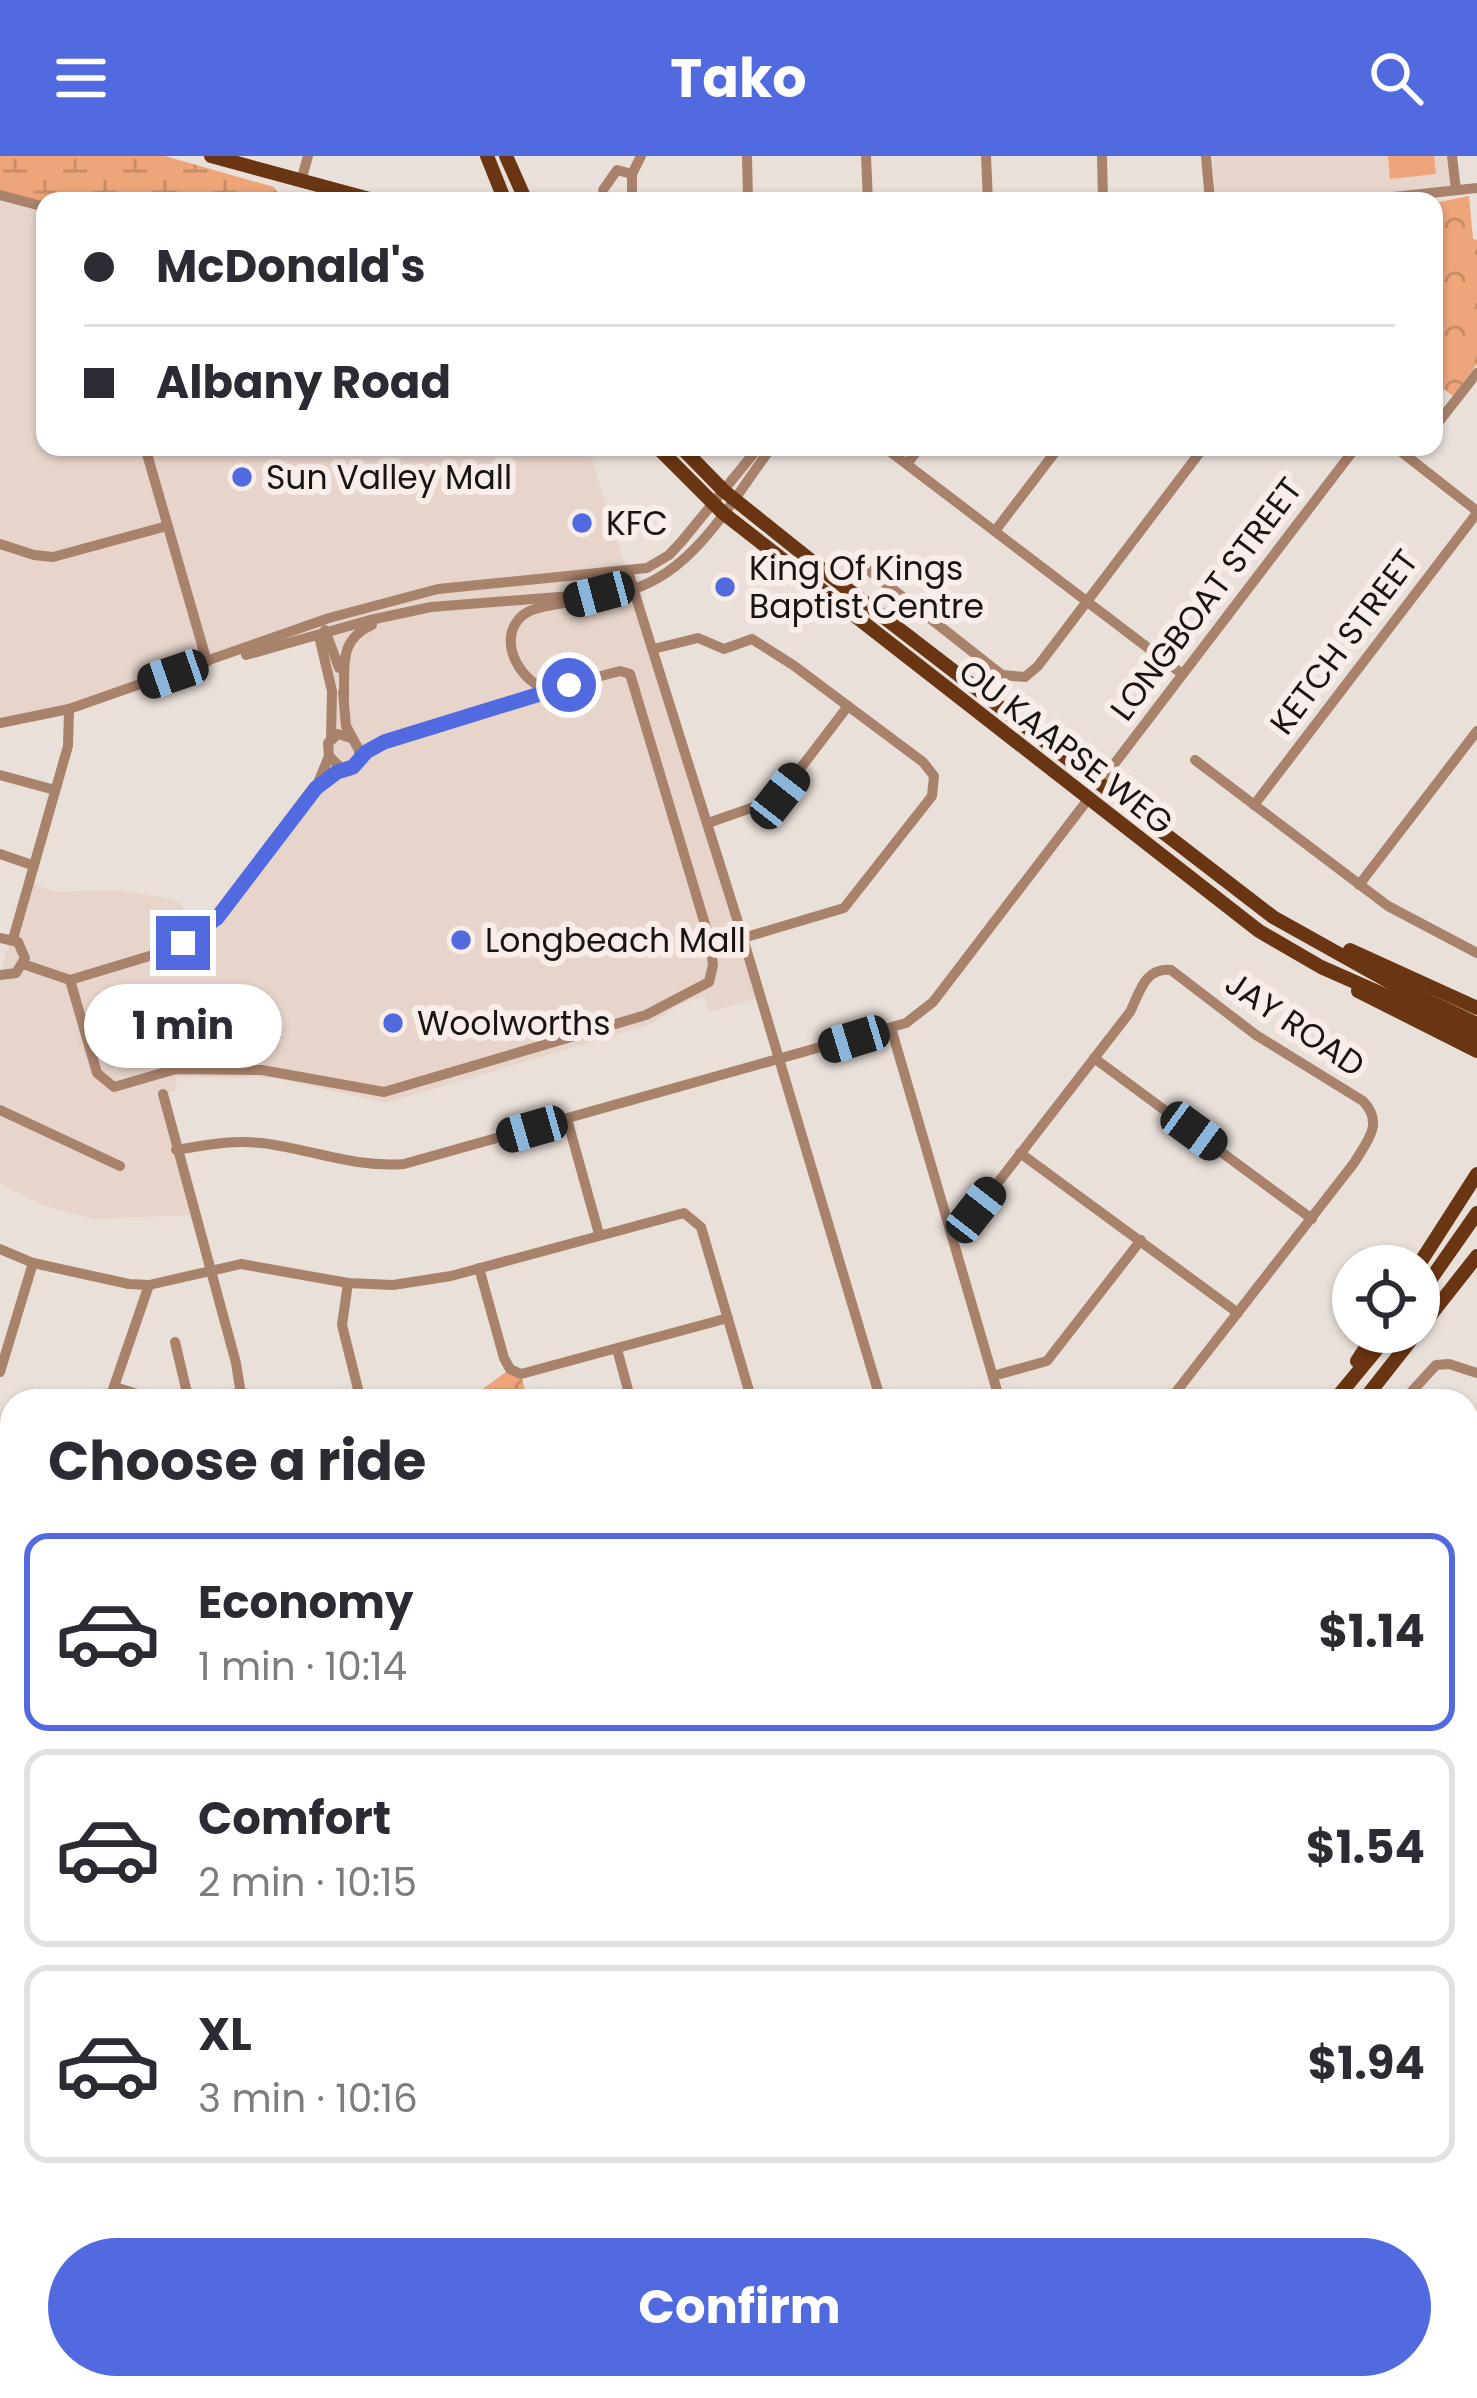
<!DOCTYPE html>
<meta charset="utf-8">
<style>
body{margin:0;font-family:Poppins,sans-serif;background:#f7f7f7;color:#2b2b33;height:100vh;display:flex;flex-direction:column;font-size:45px;white-space:nowrap}
*{box-sizing:border-box;margin:0}
p{font-size:39px;color:#7c7c81}
.icon{flex:none;width:66px;height:66px;fill:none;stroke:currentColor;stroke-width:2;stroke-linecap:round;stroke-linejoin:round}
.map{position:relative;flex:1;overflow:hidden}
.details{position:absolute;left:0px;top:1233px;width:1479px;height:1011px;display:flex;flex-direction:column;background:#fff;border-radius:36px 36px 0 0;box-shadow:0 3px 9px #0004}
.details>*{flex:none}
.banner{position:absolute;left:36px;top:36px;width:1407px;height:264px;border-radius:24px;box-shadow:0 3px 9px #0004;display:grid;align-content:center;height:264px;padding:0 48px;background:#fff}
.controls{position:absolute;left:1332px;top:1089px;display:grid;gap:24px}
.controls a{display:grid;place-items:center;width:108px;height:108px;border-radius:50%;background:#fff;box-shadow:0 3px 9px #0004;font-size:60px}
.end{position:absolute;width:54px;height:54px;margin:-27px;border:15px solid #526ae0;background:#fff;box-shadow:0 0 0 6px #fff}
.from{border-radius:50%}
.bubble{position:absolute;height:84px;border-radius:42px;background:#fff;box-shadow:0 3px 9px #0004;font-size:39px;font-weight:700;line-height:84px;text-align:center}
.car{position:absolute;width:36px;height:72px;margin:-36px -18px;border-radius:15px;box-shadow:0 0 9px 3px #0007;background:linear-gradient(#222 24%,#8ab4d8 0 40%,#222 0 76%,#8ab4d8 0 86%,#222 0)}
.banner b{display:flex;align-items:center;gap:42px;height:114px;font-size:45px}
.banner b+b{border-top:3px solid #e1e1e2}
.banner i{width:30px;height:30px;background:#2b2b33}
ul{padding:0;list-style:none}
li{display:flex;align-items:center;gap:36px;height:198px;margin:0 24px 18px;padding:0 24px;border:6px solid #e1e1e2;border-radius:24px}
li div{flex:1}
li b{display:block;font-size:45px}
li em{font-style:normal;font-weight:700}
li.current{border-color:#526ae0}
li>.icon{width:108px;height:108px;stroke-width:1.5}
h2{padding:0 48px;font-size:54px;line-height:144px}
.button{display:flex;gap:24px;margin-top:auto;padding:24px 48px}
.button a{flex:1;height:138px;border-radius:72px;background:#526ae0;color:#fff;font-size:48px;font-weight:700;line-height:138px;text-align:center}
header{display:flex;justify-content:space-between;align-items:center;height:156px;padding:0 48px;background:#526ae0;color:#fff;font-size:54px;font-weight:700}
.map>svg:first-child{display:block}
.built{fill:#e7d5cb}
.industrial{fill:url(#industrial-grid)}
.grass{fill:#eea57a}
.wetland{fill:url(#wetland-marsh)}
.park{fill:url(#park-crowns)}
.garden{fill:url(#garden-dots)}
.lines{fill:none;stroke-linecap:round;stroke-linejoin:round}
.stream{stroke:#f69b65;stroke-width:3}
.minor{stroke:#a9826c;stroke-width:10}
.major{stroke:#693512;stroke-width:14}
.route{stroke:#526ae0;stroke-width:15}
.poi-dot{fill:#526ae0;stroke:#f8ede8;stroke-width:4.5}
.labels{text-anchor:middle;dominant-baseline:central;stroke-width:12;stroke-linejoin:round;paint-order:stroke}
.poi-label{font-size:33px;fill:#171412;stroke:#f8ede8;text-anchor:start}
.street-label{font-size:33px;fill:#171412;stroke:#f8ede8}
</style>
<header><svg class="icon" aria-label="menu" viewBox="0 0 24 24"><path d="M4 6h16M4 12h16M4 18h16"/></svg>Tako<svg class="icon" aria-label="search" viewBox="0 0 24 24"><circle cx="10" cy="10" r="6"/><path d="M15 15l6 6"/></svg></header>
<div class="map">
<svg width="1477" height="2242" viewBox="0 0 1477 2242">
<defs>
<pattern id="industrial-grid" width="8" height="8" patternUnits="userSpaceOnUse" patternTransform="scale(3)"><rect width="8" height="8" fill="#e7d5cb"/><path d="M0 4h8M4 0v8" fill="none" stroke="#c5b6ad"/></pattern>
<pattern id="wetland-marsh" width="20" height="14" patternUnits="userSpaceOnUse" patternTransform="scale(3)"><rect width="20" height="14" fill="#eea57a"/><path d="M1 5h8M5 5V1M11 12h8M15 12V8" fill="none" stroke="#cb8d68"/></pattern>
<pattern id="park-crowns" width="20" height="18" patternUnits="userSpaceOnUse" patternTransform="scale(3)"><rect width="20" height="18" fill="#eea57a"/><path d="M2 6a3 3 0 1 1 6 0M12 15a3 3 0 1 1 6 0" fill="none" stroke="#cb8d68"/></pattern>
<pattern id="garden-dots" width="8" height="8" patternUnits="userSpaceOnUse" patternTransform="scale(3)"><rect width="8" height="8" fill="#eea57a"/><path d="M2 2h.1M6 6h.1" fill="none" stroke="#cb8d68" stroke-width="1.8" stroke-linecap="round"/></pattern>
</defs>
<rect width="100%" height="100%" fill="#eae0da"/>
<g class="built">
<path d="M 1213,0 L 1450,0 L 1454,35 L 1351,45 L 1215,45 Z"/>
<path d="M 0,39 L 45,51 L 45,291 L 588,291 L 761,841 L 709,856 L 704,841 L 682,847 L 649,869 L 386,947 L 274,922 L 176,920 L 177,934 L 164,938 L 195,1059 L 93,1063 L 42,1049 L 0,1028 L 0,817 L 28,726 L 56,736 L 115,734 L 167,742 L 180,747 L 203,773 L 316,632 L 333,573 L 318,480 L 207,506 L 69,553 L 0,567 Z"/>
</g>
<g class="industrial">
<path d="M 0,1823 L 12,1832 L 12,2151 L 0,2142 Z"/>
<path d="M 115,2232 L 502,2232 L 494,2242 L 127,2242 Z"/>
</g>
<path class="grass" d="M 1388,0 L 1434,0 L 1436,18 L 1390,23 Z"/>
<path class="wetland" d="M 0,0 L 165,0 L 274,31 L 283,45 L 45,45 L 45,48 L 0,36 Z"/>
<g class="park">
<path d="M 1469,40 L 1473,83 L 1477,84 L 1477,208 L 1453,240 L 1434,226 L 1434,47 Z"/>
<path d="M 506,1216 L 522,1223 L 528,1245 L 466,1245 Z"/>
</g>
<path class="garden" d="M 1470,1519 L 1477,1525 L 1477,1825 L 1467,1839 Z"/>
<g class="lines">
<path class="stream" d="M 843,2232 L 843,2242"/>
<g class="minor">
<path d="M 747,0 L 748,45"/>
<path d="M 866,0 L 868,45"/>
<path d="M 986,0 L 988,45"/>
<path d="M 1102,0 L 1103,45"/>
<path d="M 1206,0 L 1210,45"/>
<path d="M 1452,0 L 1456,34"/>
<path d="M 301,25 L 308,0"/>
<path d="M 603,34 L 617,14 L 632,18"/>
<path d="M 0,39 L 45,51"/>
<path d="M 632,45 L 632,18 L 641,0"/>
<path d="M 1356,45 L 1477,32"/>
<path d="M 1434,272 L 1477,217"/>
<path d="M 145,291 L 207,506"/>
<path d="M 884,291 L 1181,517"/>
<path d="M 1395,291 L 1477,355"/>
<path d="M 907,308 L 920,291"/>
<path d="M 995,375 L 1059,291"/>
<path d="M 0,388 L 34,399 L 53,401 L 167,370"/>
<path d="M 862,409 L 1002,519 L 1025,521 L 1038,510 L 1204,291"/>
<path d="M 628,416 L 743,782 L 881,1245"/>
<path d="M 325,474 L 339,512"/>
<path d="M 319,480 L 332,535 L 331,582"/>
<path d="M 653,493 L 698,482 L 724,493 L 752,483 L 793,509 L 923,606 L 934,620 L 932,640 L 844,752 L 743,782"/>
<path d="M 246,499 L 370,464 L 431,451 L 622,436 C 692,422 732,343 772,291"/>
<path d="M 549,534 C 523,528 498,489 518,464 C 530,449 556,450 573,445"/>
<path d="M 343,536 L 346,570 L 359,594 L 359,603"/>
<path d="M 344,542 C 345,510 338,484 372,469"/>
<path d="M 0,567 L 69,553 L 329,462 L 438,433 L 647,412 L 669,399 L 682,385 L 759,291"/>
<path d="M 1195,604 L 1388,750 L 1477,797"/>
<path d="M 0,619 L 55,634"/>
<path d="M 1099,628 L 1356,291"/>
<path d="M 1254,649 L 1477,357"/>
<path d="M 708,667 L 777,643 L 848,550"/>
<path d="M 0,698 L 32,709"/>
<path d="M 1359,729 L 1477,575"/>
<path d="M 0,782 L 18,786 L 25,802 L 16,817 L 0,819"/>
<path d="M 13,783 L 68,590 L 69,553"/>
<path d="M 23,808 L 70,824 L 163,796 L 203,774 L 234,741 L 316,632 L 329,600"/>
<path d="M 70,824 L 97,917 L 114,931 L 176,913 L 262,914 L 384,936 L 646,859 L 709,826 L 713,809 L 710,785 L 630,518 L 620,515 L 601,520 L 399,580 L 368,594 L 353,611 L 341,612 L 329,600 L 328,587 L 338,578 L 351,582"/>
<path d="M 891,872 L 1000,1245"/>
<path d="M 1094,902 L 1312,1063"/>
<path d="M 163,938 L 236,1207 L 242,1245"/>
<path d="M 0,954 L 120,1010"/>
<path d="M 567,963 L 599,1078"/>
<path d="M 176,994 C 205,989 232,984 262,987 C 310,993 354,1012 404,1008 L 906,867 L 933,846 L 1089,642"/>
<path d="M 1020,997 L 1238,1157"/>
<path d="M 948,1066 L 976,1055 L 1130,856 C 1140,836 1145,811 1171,814 L 1256,879 L 1363,945 C 1384,967 1368,984 1354,1007 L 1169,1245"/>
<path d="M 0,1093 L 33,1107 L 129,1128 L 149,1129 L 241,1108 L 348,1127 L 393,1129 L 451,1120 L 684,1057 L 701,1071 L 752,1245"/>
<path d="M 479,1112 L 504,1202 L 510,1213 L 521,1218 L 728,1162"/>
<path d="M 348,1127 L 342,1169 L 361,1245"/>
<path d="M 175,1186 L 188,1241"/>
<path d="M 617,1193 L 631,1245"/>
<path d="M 0,1216 L 33,1107"/>
<path d="M 993,1220 L 1047,1205 L 1141,1084"/>
<path d="M 115,1231 L 156,1244 L 187,1240"/>
<path d="M 109,1245 L 149,1129"/>
<path d="M 1403,1245 L 1436,1209 L 1449,1208 L 1477,1217"/>
<path d="M 1467,1346 L 1477,1338"/>
<path d="M 0,1398 L 12,1404"/>
<path d="M 1467,1448 L 1477,1438"/>
<path d="M 1467,1510 L 1477,1518"/>
<path d="M 0,1551 L 12,1554"/>
<path d="M 1,1738 L 12,1748"/>
<path d="M 0,1972 L 12,1982"/>
<path d="M 1467,1982 L 1477,1991"/>
<path d="M 1467,2160 L 1477,2160"/>
<path d="M 315,2232 L 327,2242"/>
<path d="M 1016,2232 L 1027,2242"/>
<path d="M 1253,2232 L 1264,2242"/>
<path d="M 1174,2242 L 1184,2232"/>
</g>
<g class="major">
<path d="M 211,0 L 377,45"/>
<path d="M 487,0 L 505,45"/>
<path d="M 506,0 L 526,45"/>
<path d="M 657,291 L 723,357 L 1259,775 L 1321,811 L 1477,880"/>
<path d="M 681,291 L 724,335 L 829,419 L 1273,761 L 1393,828 L 1477,868"/>
<path d="M 1350,794 L 1477,852"/>
<path d="M 1358,835 L 1477,895"/>
<path d="M 1418,1110 L 1477,1018"/>
<path d="M 1419,1140 L 1477,1057"/>
<path d="M 1357,1205 L 1376,1176"/>
<path d="M 1334,1245 L 1391,1176"/>
<path d="M 1363,1245 L 1477,1100"/>
<path d="M 704,2242 L 712,2232"/>
</g>
</g>
<g class="lines">
<path class="route" d="M 183,787 L 217,762 L 316,632 L 337,616 L 353,611 L 366,596 L 384,586 L 569,529"/>
</g>
<g class="poi-dot">
<circle cx="242" cy="321" r="12"/>
<circle cx="582" cy="367" r="12"/>
<circle cx="725" cy="431" r="12"/>
<circle cx="461" cy="784" r="12"/>
<circle cx="393" cy="867" r="12"/>
</g>
<g class="labels">
<g class="poi-label">
<text x="266" y="321">Sun Valley Mall</text>
<text x="606" y="367">KFC</text>
<text x="749" y="412">King Of Kings<tspan x="749" dy="38">Baptist Centre</tspan></text>
<text x="485" y="784">Longbeach Mall</text>
<text x="417" y="867">Woolworths</text>
</g>
<g class="street-label">
<text transform="translate(1206 443) rotate(-53)">LONGBOAT STREET</text>
<text transform="translate(1344 486) rotate(-53)">KETCH STREET</text>
<text transform="translate(1066 591) rotate(38)">OU KAAPSE WEG</text>
<text transform="translate(1295 868) rotate(34)">JAY ROAD</text>
</g>
</g>
</svg>
<div class="controls">
<a><svg class="icon" aria-label="locate" viewBox="0 0 24 24"><circle cx="12" cy="12" r="6"/><path d="M12 2v4M12 18v4M2 12h4M18 12h4"/></svg></a>
</div>
<i class="end from" style="left:569px;top:529px"></i>
<i class="end" style="left:183px;top:787px"></i>
<div class="bubble" style="left:84px;top:828px;width:198px">1 min</div>
<i class="car" style="left:599px;top:438px;rotate:255deg"></i>
<i class="car" style="left:173px;top:518px;rotate:251deg"></i>
<i class="car" style="left:780px;top:640px;rotate:38deg"></i>
<i class="car" style="left:854px;top:883px;rotate:253deg"></i>
<i class="car" style="left:532px;top:973px;rotate:254deg"></i>
<i class="car" style="left:1194px;top:975px;rotate:126deg"></i>
<i class="car" style="left:976px;top:1054px;rotate:38deg"></i>
<div class="banner">
<b><i class="from"></i>McDonald's</b>
<b><i></i>Albany Road</b>
</div>
<section class="details">
<h2>Choose a ride</h2>
<ul>
<li class="current"><svg class="icon" aria-label="car" viewBox="0 0 24 24"><path d="M5 17H2v-5l4-1 3-4h7l3 4 3 1v5h-3M9 17h6M6 11h13"/><circle cx="7" cy="17" r="2"/><circle cx="17" cy="17" r="2"/></svg><div><b>Economy</b><p>1 min · 10:14</p></div><em>$1.14</em></li>
<li><svg class="icon" aria-label="car" viewBox="0 0 24 24"><path d="M5 17H2v-5l4-1 3-4h7l3 4 3 1v5h-3M9 17h6M6 11h13"/><circle cx="7" cy="17" r="2"/><circle cx="17" cy="17" r="2"/></svg><div><b>Comfort</b><p>2 min · 10:15</p></div><em>$1.54</em></li>
<li><svg class="icon" aria-label="car" viewBox="0 0 24 24"><path d="M5 17H2v-5l4-1 3-4h7l3 4 3 1v5h-3M9 17h6M6 11h13"/><circle cx="7" cy="17" r="2"/><circle cx="17" cy="17" r="2"/></svg><div><b>XL</b><p>3 min · 10:16</p></div><em>$1.94</em></li>
</ul>
<div class="button"><a>Confirm</a></div>
</section>
</div>
